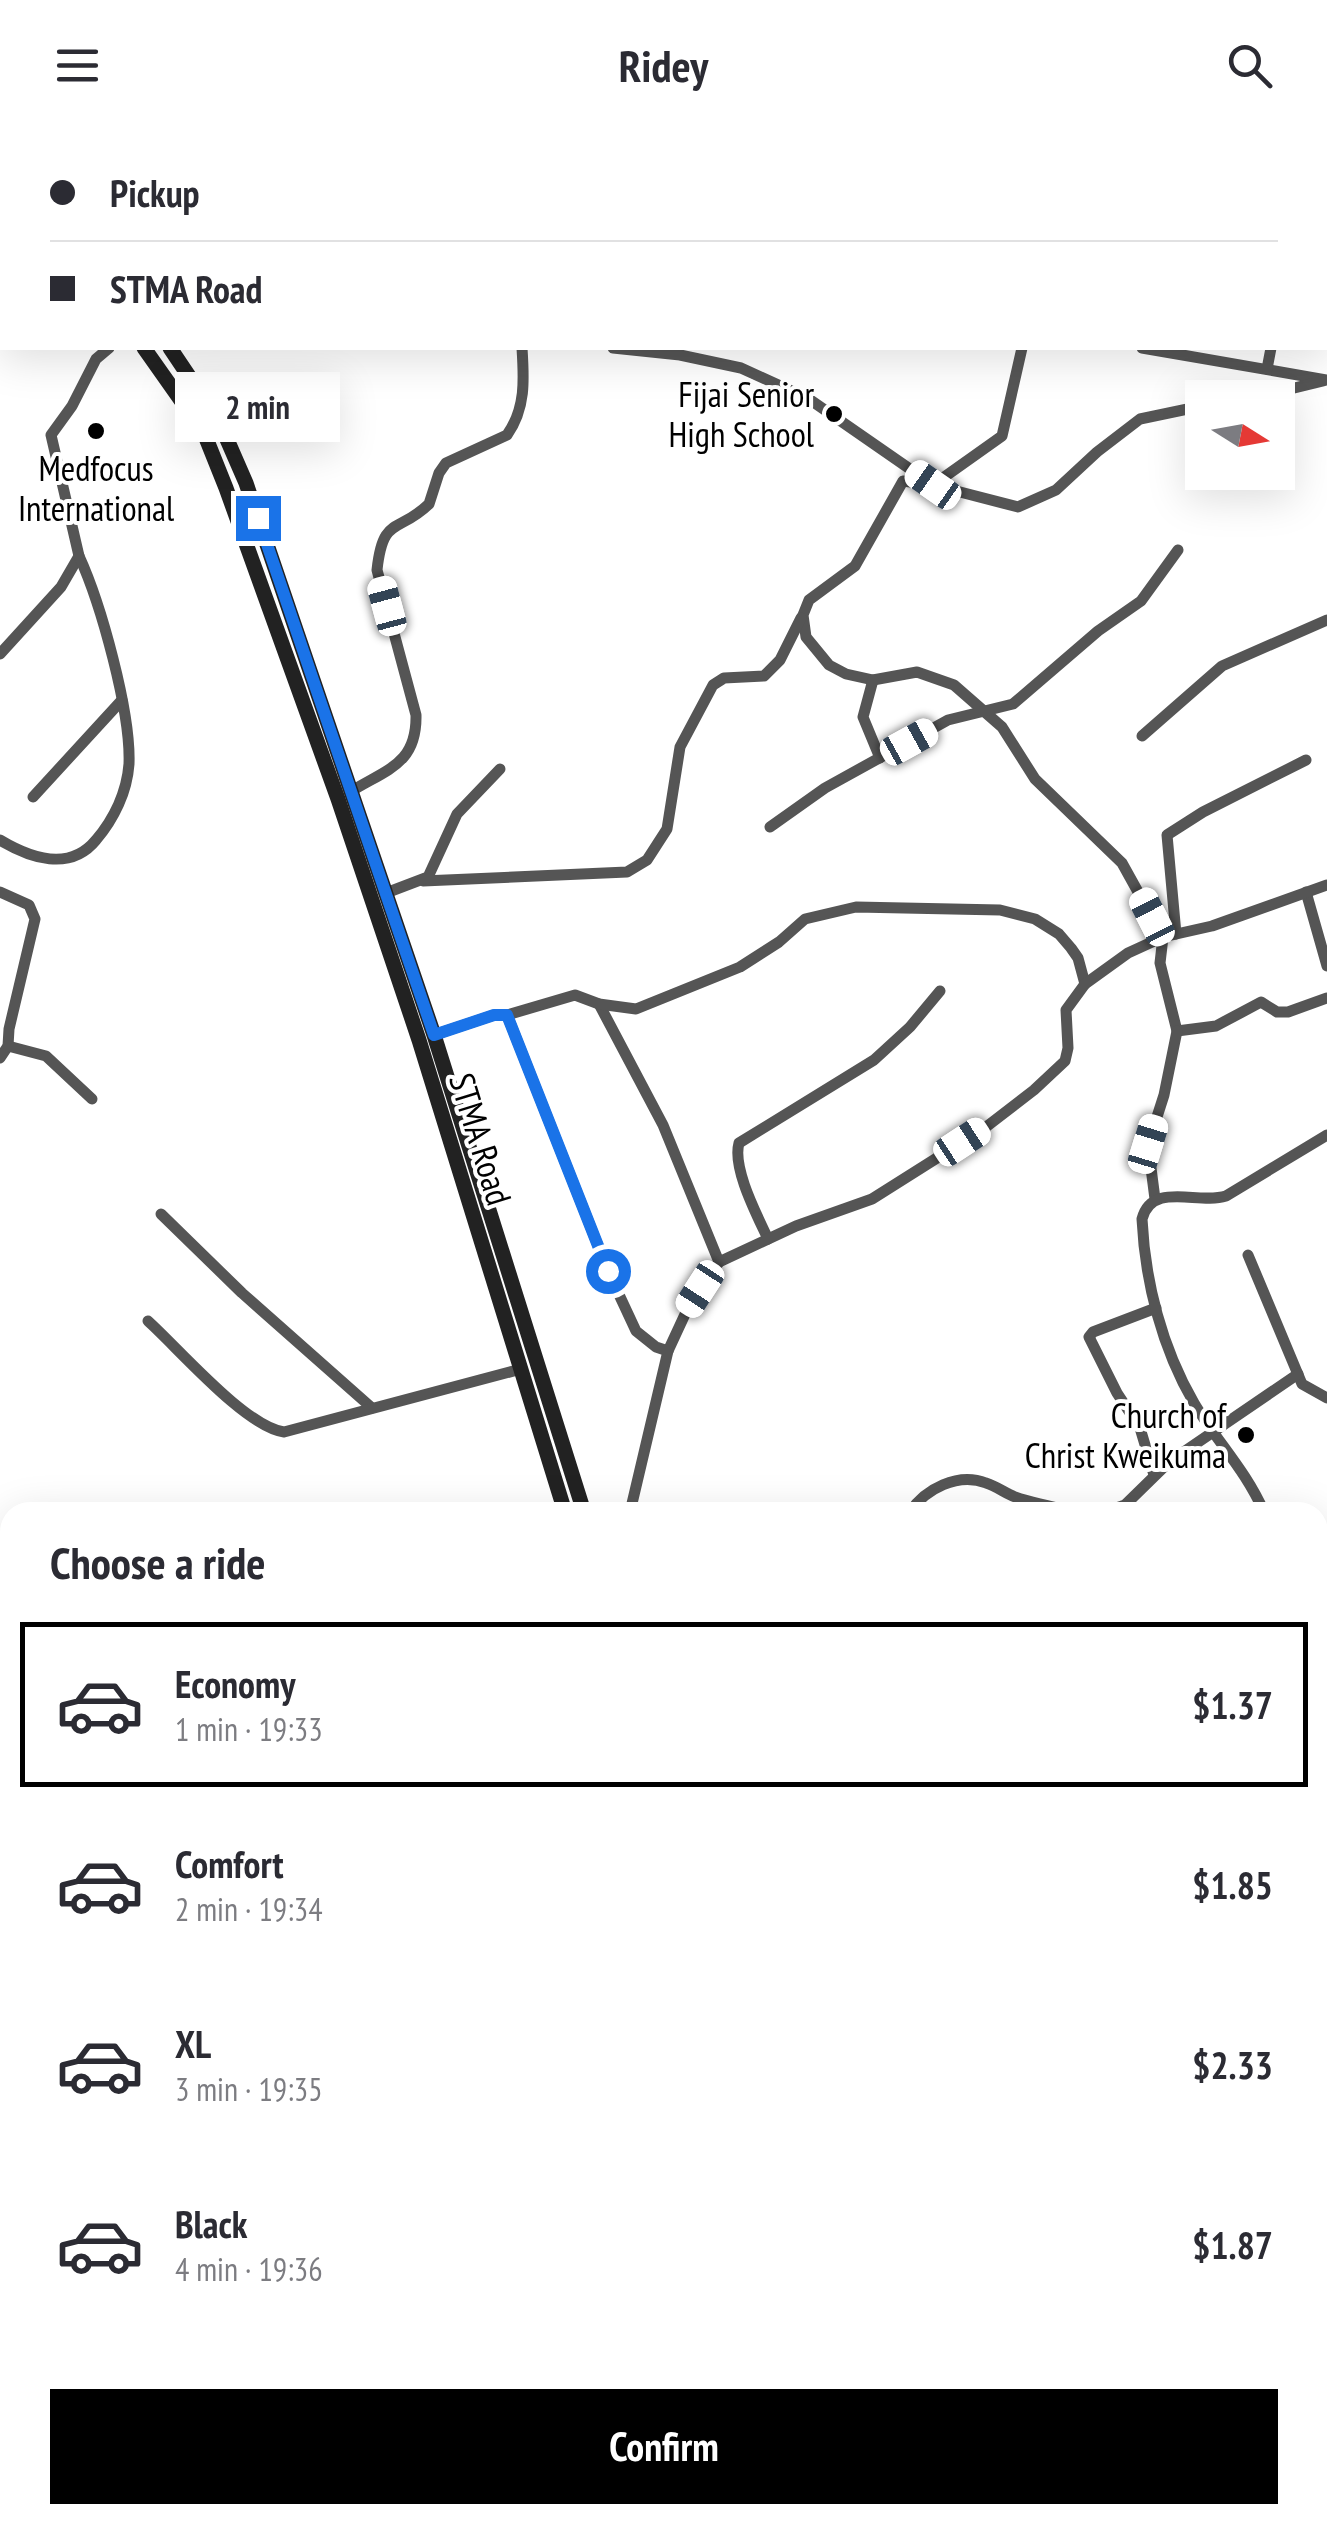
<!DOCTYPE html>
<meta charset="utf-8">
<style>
body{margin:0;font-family:"PT Sans Narrow",sans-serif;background:#f2f2f3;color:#2b2b33;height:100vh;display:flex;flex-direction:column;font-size:38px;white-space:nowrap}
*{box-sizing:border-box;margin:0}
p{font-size:32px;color:#7c7c81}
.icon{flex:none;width:55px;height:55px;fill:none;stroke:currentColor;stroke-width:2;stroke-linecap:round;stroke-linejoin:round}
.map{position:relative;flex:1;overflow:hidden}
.details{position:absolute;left:0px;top:1372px;width:1328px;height:1022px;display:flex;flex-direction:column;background:#fff;border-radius:30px 30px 0 0;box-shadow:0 10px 40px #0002}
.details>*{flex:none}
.guide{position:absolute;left:0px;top:0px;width:1328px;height:220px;box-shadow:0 10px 40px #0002;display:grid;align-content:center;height:220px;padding:0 50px;background:#fff}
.needle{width:65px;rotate:101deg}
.tools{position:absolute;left:1185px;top:250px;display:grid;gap:20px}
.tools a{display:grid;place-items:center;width:110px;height:110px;border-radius:0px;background:#fff;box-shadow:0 10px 40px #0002;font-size:50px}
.end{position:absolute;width:45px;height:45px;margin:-22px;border:12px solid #1a73e8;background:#fff;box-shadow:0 0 0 5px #fff}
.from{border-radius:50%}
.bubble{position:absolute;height:70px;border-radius:0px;background:#fff;box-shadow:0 10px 40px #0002;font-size:32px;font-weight:600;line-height:70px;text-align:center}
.car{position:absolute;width:30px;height:60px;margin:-30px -15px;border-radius:12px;box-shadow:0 0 8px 2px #0007;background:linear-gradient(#fff 24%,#345 0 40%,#fff 0 76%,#345 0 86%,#fff 0)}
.guide b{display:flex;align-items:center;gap:35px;height:95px;font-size:38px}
.guide b+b{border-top:2px solid #e1e1e2}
.guide i{width:25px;height:25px;background:#2b2b33}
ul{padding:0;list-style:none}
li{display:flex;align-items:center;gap:30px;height:165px;margin:0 20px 15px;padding:0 30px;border:5px solid transparent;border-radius:0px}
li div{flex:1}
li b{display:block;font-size:38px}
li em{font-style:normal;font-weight:600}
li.current{border-color:#000}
li>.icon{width:90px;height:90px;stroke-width:1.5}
h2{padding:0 50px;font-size:45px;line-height:120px}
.primary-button{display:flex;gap:20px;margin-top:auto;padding:20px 50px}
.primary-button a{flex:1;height:115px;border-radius:0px;background:#000;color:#fff;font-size:40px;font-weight:600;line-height:115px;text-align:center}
header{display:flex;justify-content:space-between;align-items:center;height:130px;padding:0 50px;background:#fff;font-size:45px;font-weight:600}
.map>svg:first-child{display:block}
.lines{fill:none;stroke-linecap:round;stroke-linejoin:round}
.street{stroke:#555;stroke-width:11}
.secondary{stroke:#222;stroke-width:15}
.rail-casing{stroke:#000;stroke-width:6}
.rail{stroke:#fff;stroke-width:2.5;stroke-dasharray:8;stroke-linecap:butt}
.route{stroke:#1a73e8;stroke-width:12}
.poi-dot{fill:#000;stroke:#fff;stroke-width:4}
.labels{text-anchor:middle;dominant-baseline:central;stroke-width:8;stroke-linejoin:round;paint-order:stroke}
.poi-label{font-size:35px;fill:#000;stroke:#fff;text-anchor:end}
.street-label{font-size:35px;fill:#000;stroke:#fff}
</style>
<header><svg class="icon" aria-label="menu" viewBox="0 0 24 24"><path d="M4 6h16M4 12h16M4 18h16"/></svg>Ridey<svg class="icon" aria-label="search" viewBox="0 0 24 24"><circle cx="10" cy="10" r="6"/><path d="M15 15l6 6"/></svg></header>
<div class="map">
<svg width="1327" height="2393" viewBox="0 0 1327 2393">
<rect width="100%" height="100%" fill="#fff"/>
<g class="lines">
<g class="street">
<path d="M 1061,2 L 1062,0"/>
<path d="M 1325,172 L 1327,172"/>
<path d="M 613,218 L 680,225 L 741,238 L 809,269 L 933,355 L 1018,377 L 1056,360 L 1097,322 L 1140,289 L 1202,276"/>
<path d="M 1022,218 L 1002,306 L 933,355 L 903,351 L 855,436 L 809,470 L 803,485 L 806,507 L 829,535 L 846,544 L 873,550 L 917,542 L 954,555 L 1002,597 L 1035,649 L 1122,733 L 1163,807 L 1160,833 L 1177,901 L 1216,896 L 1261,872 L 1277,882 L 1288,882 L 1327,868"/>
<path d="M 1142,218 L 1327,250"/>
<path d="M 1267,239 L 1271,218"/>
<path d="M 1253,268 L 1323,251"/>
<path d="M 0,524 L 61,457 L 79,426 L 51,305 L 72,276 L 96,229 L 109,218"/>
<path d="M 873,550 L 863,587 L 880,628"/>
<path d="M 1142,606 L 1222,536 L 1327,490"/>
<path d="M 350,662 C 387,639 417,634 416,585 L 377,440 C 383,385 398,404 429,374 L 439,343 L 446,333 L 507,305 C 526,278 524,249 522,218"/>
<path d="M 33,667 L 122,570"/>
<path d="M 770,697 L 825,658 L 948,590 L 1013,574 L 1098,501 L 1141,471 L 1178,420"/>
<path d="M 0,710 C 30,728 70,742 96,710 C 114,689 127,662 129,634 C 131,582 101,474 79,426"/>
<path d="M 423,751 L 627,742 L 647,730 L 667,699 L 680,617 L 713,555 L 724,548 L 764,546 L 780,530 L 801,488"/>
<path d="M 0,762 L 29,775 L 35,789 L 9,899 L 8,916 L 0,928"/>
<path d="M 1306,762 L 1327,836"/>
<path d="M 386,763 L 428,747 L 457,684 L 500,639"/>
<path d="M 1176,804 L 1167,705 L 1203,682 L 1306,630"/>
<path d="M 599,874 L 663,995 L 719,1132 L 687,1180 L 668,1221"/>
<path d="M 507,885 L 608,1141 L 636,1201 L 656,1217 L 668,1221 L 630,1382"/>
<path d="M 434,905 L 494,885 L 507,885 L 575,865 L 599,874 L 636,879 L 740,837 L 779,812 L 805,789 L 856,777 L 1000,780 L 1035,789 L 1059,804 L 1071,818 L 1078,828 L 1085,854"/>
<path d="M 8,916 L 46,926 L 92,969"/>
<path d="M 1155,1069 L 1148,1015 L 1164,965 L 1177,901"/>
<path d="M 161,1084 L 242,1163 L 372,1278"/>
<path d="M 768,1109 C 757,1085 732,1038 739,1013 L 874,930 L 910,897 L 940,861"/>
<path d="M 1248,1125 L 1302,1254 L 1327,1268"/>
<path d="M 719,1132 L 796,1096 L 872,1069 L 986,997 L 1034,960 L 1065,931 L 1068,918 L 1066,880 L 1085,854 L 1128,823 L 1163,807 L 1212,796 L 1327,755"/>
<path d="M 148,1191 C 180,1220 246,1297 284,1302 L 521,1239"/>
<path d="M 1154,1345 L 1140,1298 L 1117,1263 L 1089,1207 L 1093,1202 L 1156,1178"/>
<path d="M 910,1382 C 925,1359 958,1342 986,1353 C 996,1356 1005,1363 1015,1367 C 1035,1374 1057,1378 1078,1382"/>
<path d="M 1105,1382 L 1125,1375 L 1169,1332 L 1298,1244"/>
<path d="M 1264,1382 C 1245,1339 1217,1312 1194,1273 C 1162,1218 1145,1152 1142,1089 C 1152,1051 1198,1075 1226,1066 L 1327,1005"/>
<path d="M 1318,1462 L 1327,1462"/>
<path d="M 1318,1571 L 1326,1573"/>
<path d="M 0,1575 L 10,1589"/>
<path d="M 0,1702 L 10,1697"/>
<path d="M 1318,1806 L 1327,1801"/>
<path d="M 0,1828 L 10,1823"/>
<path d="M 1318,1869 L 1327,1882"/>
<path d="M 0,1974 L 10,1969"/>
<path d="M 0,2182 L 10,2192"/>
<path d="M 1318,2201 L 1327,2208"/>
<path d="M 1318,2223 L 1327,2212"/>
<path d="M 1318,2302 L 1327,2310"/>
<path d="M 813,2385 L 815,2393"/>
<path d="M 977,2385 L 978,2393"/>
<path d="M 1277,2385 L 1278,2393"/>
<path d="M 1316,2385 L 1316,2393"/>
<path d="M 1020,2393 L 1025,2385"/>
<path d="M 1217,2393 L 1217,2385"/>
</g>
<g class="secondary">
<path d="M 424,2 L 429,0"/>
<path d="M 481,2 L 488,0"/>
<path d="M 0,57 L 2,58"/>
<path d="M 0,80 L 2,82"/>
<path d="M 144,218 L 204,303 L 226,358 L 338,669 L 419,910 L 565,1382"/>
<path d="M 170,218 L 219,291 L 246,353 L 434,905 L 584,1382"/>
<path d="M 711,2385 L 712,2393"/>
<path d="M 724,2385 L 726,2393"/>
</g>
<defs>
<g id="rail">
<path d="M 0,2322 L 10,2327"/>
<path d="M 119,2385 L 133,2393"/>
</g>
</defs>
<use href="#rail" class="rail-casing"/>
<use href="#rail" class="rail"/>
</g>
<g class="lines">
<path class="route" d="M 258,388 L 434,905 L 494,885 L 507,885 L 608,1141"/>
</g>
<g class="poi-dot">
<circle cx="834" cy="284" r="10"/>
<circle cx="96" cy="301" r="10"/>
<circle cx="1246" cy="1305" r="10"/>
</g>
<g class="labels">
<g class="poi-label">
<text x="814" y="264">Fijai Senior<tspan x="814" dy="40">High School</tspan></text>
<text x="96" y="338" text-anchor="middle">Medfocus<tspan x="96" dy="40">International</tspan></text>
<text x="1226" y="1285">Church of<tspan x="1226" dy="40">Christ Kweikuma</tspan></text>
</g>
<g class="street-label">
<text transform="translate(481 1009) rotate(73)">STMA Road</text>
</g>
</g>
</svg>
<div class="tools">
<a><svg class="needle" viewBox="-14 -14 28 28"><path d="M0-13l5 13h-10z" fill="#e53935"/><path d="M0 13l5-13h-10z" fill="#7c7c81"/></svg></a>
</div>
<i class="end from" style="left:608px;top:1141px"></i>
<i class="end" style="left:258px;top:388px"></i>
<div class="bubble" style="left:175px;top:242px;width:165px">2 min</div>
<i class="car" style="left:933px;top:355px;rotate:305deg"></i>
<i class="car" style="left:387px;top:476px;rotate:345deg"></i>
<i class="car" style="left:909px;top:612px;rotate:61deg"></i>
<i class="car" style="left:1152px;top:787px;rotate:333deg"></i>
<i class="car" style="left:962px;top:1012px;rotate:57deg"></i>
<i class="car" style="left:1148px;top:1014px;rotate:17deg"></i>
<i class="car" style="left:700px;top:1159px;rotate:213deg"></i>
<div class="guide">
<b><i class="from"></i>Pickup</b>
<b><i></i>STMA Road</b>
</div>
<section class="details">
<h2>Choose a ride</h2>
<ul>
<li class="current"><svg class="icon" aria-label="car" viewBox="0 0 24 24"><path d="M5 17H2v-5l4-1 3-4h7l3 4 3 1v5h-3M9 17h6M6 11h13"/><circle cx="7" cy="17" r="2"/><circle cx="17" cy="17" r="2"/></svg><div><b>Economy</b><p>1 min · 19:33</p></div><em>$1.37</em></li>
<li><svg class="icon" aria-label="car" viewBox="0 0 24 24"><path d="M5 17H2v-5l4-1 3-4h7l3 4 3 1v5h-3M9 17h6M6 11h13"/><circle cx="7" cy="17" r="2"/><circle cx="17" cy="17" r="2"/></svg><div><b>Comfort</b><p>2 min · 19:34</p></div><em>$1.85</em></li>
<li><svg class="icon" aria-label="car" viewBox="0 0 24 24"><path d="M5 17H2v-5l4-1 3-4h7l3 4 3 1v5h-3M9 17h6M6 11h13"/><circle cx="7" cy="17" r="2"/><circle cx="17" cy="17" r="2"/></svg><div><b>XL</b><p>3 min · 19:35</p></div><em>$2.33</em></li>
<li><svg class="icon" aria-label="car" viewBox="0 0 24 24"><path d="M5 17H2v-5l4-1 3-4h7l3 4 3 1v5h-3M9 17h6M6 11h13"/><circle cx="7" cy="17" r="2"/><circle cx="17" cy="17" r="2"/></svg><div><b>Black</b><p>4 min · 19:36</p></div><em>$1.87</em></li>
</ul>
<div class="primary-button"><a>Confirm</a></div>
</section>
</div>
